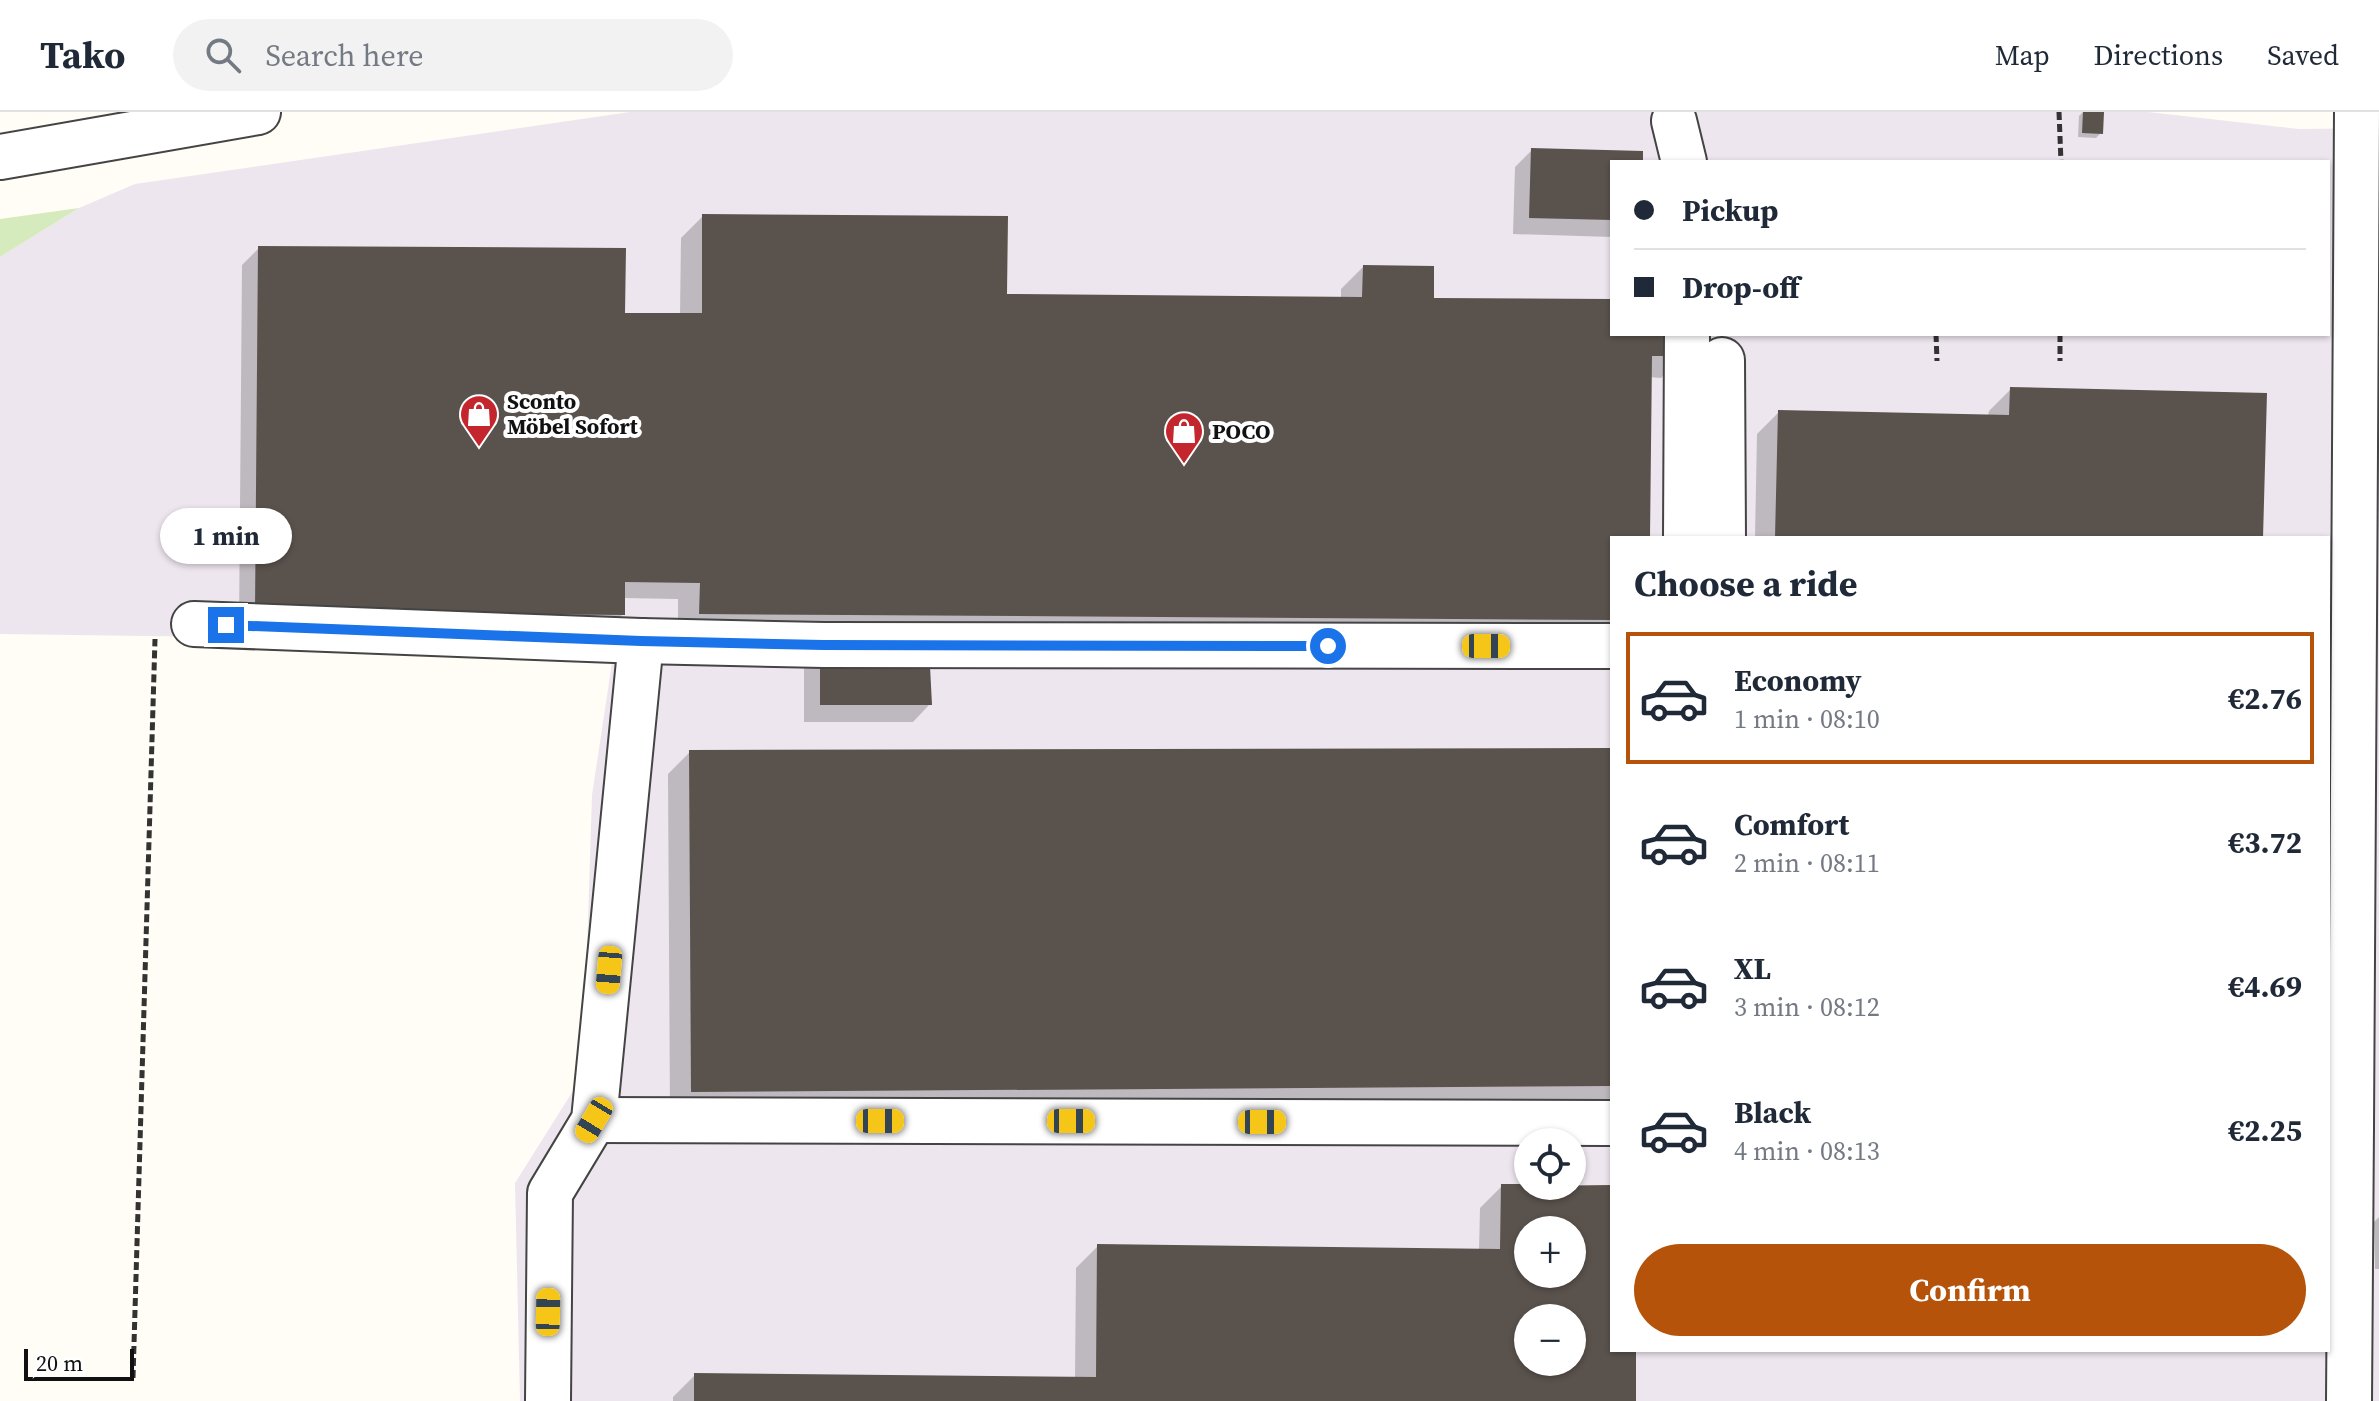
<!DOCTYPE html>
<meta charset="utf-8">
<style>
body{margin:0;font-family:"Source Serif 4",serif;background:#f2f2f3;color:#1f2937;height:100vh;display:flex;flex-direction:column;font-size:30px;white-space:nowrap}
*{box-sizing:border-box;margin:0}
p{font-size:26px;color:#747a83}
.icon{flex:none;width:44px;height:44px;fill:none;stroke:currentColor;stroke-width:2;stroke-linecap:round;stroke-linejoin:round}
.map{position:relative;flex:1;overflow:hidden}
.sheet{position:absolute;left:1610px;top:424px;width:720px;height:816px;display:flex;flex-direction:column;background:#fff;border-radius:0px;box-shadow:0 2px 6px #0004}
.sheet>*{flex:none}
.top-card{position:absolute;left:1610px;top:48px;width:720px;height:176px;border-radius:0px;box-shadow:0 2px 6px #0004;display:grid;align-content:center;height:176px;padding:0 24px;background:#fff}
.tools{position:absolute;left:1514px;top:1016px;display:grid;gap:16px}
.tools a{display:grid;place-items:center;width:72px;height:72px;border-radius:50%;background:#fff;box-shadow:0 2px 6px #0004;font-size:40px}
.scale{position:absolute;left:24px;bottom:20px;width:110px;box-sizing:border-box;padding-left:8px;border:4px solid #111;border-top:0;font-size:22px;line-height:28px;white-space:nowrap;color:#111;-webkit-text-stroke:6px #fff;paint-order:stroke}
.end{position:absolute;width:36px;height:36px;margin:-18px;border:10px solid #1a73e8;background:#fff;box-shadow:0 0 0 4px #fff}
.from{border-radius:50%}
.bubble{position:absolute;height:56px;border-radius:28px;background:#fff;box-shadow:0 2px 6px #0004;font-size:26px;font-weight:700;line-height:56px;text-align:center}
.car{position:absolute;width:24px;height:48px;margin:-24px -12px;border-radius:10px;box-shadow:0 0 6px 2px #0007;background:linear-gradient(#f5c518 24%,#345 0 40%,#f5c518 0 76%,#345 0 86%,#f5c518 0)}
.top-card b{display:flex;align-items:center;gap:28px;height:76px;font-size:30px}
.top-card b+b{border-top:2px solid #e0e1e3}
.top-card i{width:20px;height:20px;background:#1f2937}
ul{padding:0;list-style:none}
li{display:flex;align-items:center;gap:24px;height:132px;margin:0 16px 12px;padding:0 8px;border:4px solid transparent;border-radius:0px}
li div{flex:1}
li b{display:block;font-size:30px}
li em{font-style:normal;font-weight:700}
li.selected{border-color:#b45309}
li>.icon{width:72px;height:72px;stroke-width:1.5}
h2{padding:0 24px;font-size:36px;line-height:96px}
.button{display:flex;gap:16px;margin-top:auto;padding:16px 24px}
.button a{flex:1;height:92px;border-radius:48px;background:#b45309;color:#fff;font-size:32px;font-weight:700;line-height:92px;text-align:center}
header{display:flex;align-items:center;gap:48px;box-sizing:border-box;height:112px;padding:0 40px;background:#fff;border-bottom:2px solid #e0e1e3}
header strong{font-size:38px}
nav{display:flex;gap:44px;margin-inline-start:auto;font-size:28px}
.search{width:560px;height:72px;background:#f2f2f3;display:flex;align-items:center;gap:20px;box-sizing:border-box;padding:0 28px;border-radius:44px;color:#747a83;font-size:30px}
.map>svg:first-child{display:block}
.industrial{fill:#eee6ef;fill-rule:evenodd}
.green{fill:#d5ebbd}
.shadow{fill:#0003;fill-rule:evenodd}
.building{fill:#5a524d;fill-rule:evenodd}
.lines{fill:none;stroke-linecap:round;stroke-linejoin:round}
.minor-casing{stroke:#444;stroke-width:48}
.path{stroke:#333;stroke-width:5;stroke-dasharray:8 4;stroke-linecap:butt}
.minor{stroke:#fff;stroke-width:44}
.route{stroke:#1a73e8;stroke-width:10}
.labels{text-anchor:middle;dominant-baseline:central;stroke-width:8;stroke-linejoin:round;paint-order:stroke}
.poi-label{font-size:22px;font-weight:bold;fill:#111;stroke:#fff;text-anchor:start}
</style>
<header>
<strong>Tako</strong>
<div class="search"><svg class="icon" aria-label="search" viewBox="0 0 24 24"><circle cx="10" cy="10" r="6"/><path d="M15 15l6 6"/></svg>Search here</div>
<nav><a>Map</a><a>Directions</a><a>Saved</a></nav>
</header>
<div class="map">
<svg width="2379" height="1289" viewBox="0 0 2379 1289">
<rect width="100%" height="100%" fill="#fffdf5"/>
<path class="industrial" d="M 630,0 L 2148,0 L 2299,17 L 2379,16 L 2379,1289 L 520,1289 L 515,1071 L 583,963 L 592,683 L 613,544 L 222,525 L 0,522 L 0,145 L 79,96 L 135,72 ZM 1612,50 L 2328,50 L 2328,222 L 1612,222 ZM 1612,426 L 2328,426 L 2328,1238 L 1612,1238 ZM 1528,1030 L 1572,1030 L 1572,1074 L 1528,1074 ZM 1528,1118 L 1572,1118 L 1572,1162 L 1528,1162 ZM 1528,1206 L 1572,1206 L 1572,1250 L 1528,1250 Z"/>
<path class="green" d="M 79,96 L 0,145 L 0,107 Z"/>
<g class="shadow">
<path d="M 2083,0 L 2102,0 L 2101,21 L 2096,26 L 2078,25 L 2079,4 Z"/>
<path d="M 1532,38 L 1641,50 L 1612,50 L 1612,125 L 1513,122 L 1515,55 Z"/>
<path d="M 703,104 L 1005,184 L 1341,187 L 1341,177 L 1363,155 L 1432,188 L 1612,189 L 1612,222 L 1683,244 L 1661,266 L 1649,265 L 1648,426 L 1612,426 L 1612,529 L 678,523 L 678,487 L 623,486 L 623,502 L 606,519 L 239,516 L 242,153 L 259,136 L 623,203 L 680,203 L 681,126 Z"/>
<path d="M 2011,277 L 2261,426 L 1755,426 L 1757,322 L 1779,300 L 1988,304 L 1989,299 Z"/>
<path d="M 821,538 L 929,593 L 913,610 L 804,610 L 804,555 Z"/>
<path d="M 1612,638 L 1612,994 L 670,1001 L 668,662 L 690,640 Z"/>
<path d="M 1502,1074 L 1612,1075 L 1612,1238 L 1634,1238 L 1634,1289 L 673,1289 L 673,1285 L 695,1263 L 1075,1267 L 1076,1156 L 1098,1134 L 1479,1139 L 1480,1096 ZM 1528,1118 L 1572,1118 L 1572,1162 L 1528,1162 ZM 1528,1206 L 1572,1206 L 1572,1250 L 1528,1250 Z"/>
<path d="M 2379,1105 L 2379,1157 L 2375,1157 L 2374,1110 Z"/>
</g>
<g class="building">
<path d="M 2083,0 L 2104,0 L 2103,22 L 2082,21 Z"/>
<path d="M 1531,36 L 1643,39 L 1643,50 L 1612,50 L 1612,108 L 1529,106 Z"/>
<path d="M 702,102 L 1008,104 L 1007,182 L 1362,185 L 1363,153 L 1434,154 L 1434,186 L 1612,187 L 1612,222 L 1686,222 L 1685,244 L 1652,244 L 1650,426 L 1612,426 L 1612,508 L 699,502 L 700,471 L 625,470 L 625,503 L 255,500 L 258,134 L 626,136 L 625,201 L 702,201 Z"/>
<path d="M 2010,275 L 2267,281 L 2263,426 L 1775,426 L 1778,298 L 2009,303 Z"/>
<path d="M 929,535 L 932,593 L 820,593 L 820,536 Z"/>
<path d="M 1612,636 L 1612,974 L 691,980 L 689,638 Z"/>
<path d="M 1501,1072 L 1528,1072 L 1528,1074 L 1612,1073 L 1612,1238 L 1636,1238 L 1636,1289 L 694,1289 L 694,1261 L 1096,1265 L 1097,1132 L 1500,1137 ZM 1528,1118 L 1572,1118 L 1572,1162 L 1528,1162 ZM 1528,1206 L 1572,1206 L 1572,1250 L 1528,1250 Z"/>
</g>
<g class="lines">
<defs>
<g id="minor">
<path d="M 1674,9 L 1684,50"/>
<path d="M 0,45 L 258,0"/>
<path d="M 1722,248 L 1723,426"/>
<path d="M 1686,426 L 1687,222"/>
<path d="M 194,512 L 641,529 L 824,533 L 1612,534"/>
<path d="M 594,1008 L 1612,1011"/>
<path d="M 2328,1014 L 2351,1014 L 2357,0"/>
<path d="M 548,1289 L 550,1081 L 594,1008 L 641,529"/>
<path d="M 2349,1289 L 2351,1014"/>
</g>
</defs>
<use href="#minor" class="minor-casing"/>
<g class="path">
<path d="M 2059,0 L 2061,50"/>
<path d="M 1936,222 L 1937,249"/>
<path d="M 2060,222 L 2060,249"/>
<path d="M 133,1266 L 155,527"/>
</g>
<use href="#minor" class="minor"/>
</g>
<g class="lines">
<path class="route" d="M 226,513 L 641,529 L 824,533 L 1328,534"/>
</g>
<defs>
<symbol id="shop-pin" viewBox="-11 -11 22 30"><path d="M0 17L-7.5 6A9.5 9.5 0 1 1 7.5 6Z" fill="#c4262e" stroke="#fff"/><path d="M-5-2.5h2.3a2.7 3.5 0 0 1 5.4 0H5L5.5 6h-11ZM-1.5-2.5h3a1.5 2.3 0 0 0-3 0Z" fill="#fff"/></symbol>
</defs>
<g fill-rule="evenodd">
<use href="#shop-pin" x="457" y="280" width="44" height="60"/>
<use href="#shop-pin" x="1162" y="297" width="44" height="60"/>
</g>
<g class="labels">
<g class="poi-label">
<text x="507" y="289">Sconto<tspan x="507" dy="25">Möbel Sofort</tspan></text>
<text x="1212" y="319">POCO</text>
</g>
</g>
</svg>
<div class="tools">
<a><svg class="icon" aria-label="locate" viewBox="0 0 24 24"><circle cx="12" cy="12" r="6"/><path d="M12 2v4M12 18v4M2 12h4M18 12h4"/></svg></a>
<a>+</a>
<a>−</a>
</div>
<div class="scale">20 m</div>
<i class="end from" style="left:1328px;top:534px"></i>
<i class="end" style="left:226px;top:513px"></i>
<div class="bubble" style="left:160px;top:396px;width:132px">1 min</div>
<i class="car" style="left:1486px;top:534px;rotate:90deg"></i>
<i class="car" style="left:609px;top:858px;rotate:185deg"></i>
<i class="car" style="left:594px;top:1008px;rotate:211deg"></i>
<i class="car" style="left:880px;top:1009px;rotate:90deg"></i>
<i class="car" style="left:1071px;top:1009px;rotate:90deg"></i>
<i class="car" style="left:1262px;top:1010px;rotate:90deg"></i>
<i class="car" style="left:548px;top:1200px;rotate:1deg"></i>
<div class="top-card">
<b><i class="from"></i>Pickup</b>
<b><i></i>Drop-off</b>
</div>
<section class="sheet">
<h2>Choose a ride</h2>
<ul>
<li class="selected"><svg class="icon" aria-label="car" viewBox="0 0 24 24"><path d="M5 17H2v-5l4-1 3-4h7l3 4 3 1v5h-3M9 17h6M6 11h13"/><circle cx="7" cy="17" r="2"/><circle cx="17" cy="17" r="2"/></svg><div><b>Economy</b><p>1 min · 08:10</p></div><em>€2.76</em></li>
<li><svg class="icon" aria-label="car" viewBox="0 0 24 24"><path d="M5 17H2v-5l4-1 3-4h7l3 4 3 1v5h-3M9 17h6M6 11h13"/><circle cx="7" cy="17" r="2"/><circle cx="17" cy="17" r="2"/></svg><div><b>Comfort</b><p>2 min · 08:11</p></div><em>€3.72</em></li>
<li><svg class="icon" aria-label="car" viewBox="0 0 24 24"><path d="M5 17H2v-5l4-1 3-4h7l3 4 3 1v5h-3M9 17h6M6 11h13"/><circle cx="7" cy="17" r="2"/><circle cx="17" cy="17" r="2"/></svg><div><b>XL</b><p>3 min · 08:12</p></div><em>€4.69</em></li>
<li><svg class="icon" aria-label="car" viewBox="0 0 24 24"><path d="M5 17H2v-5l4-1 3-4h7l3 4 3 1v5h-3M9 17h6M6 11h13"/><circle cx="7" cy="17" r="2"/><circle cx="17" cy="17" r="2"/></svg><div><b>Black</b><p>4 min · 08:13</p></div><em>€2.25</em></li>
</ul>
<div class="button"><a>Confirm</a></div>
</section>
</div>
